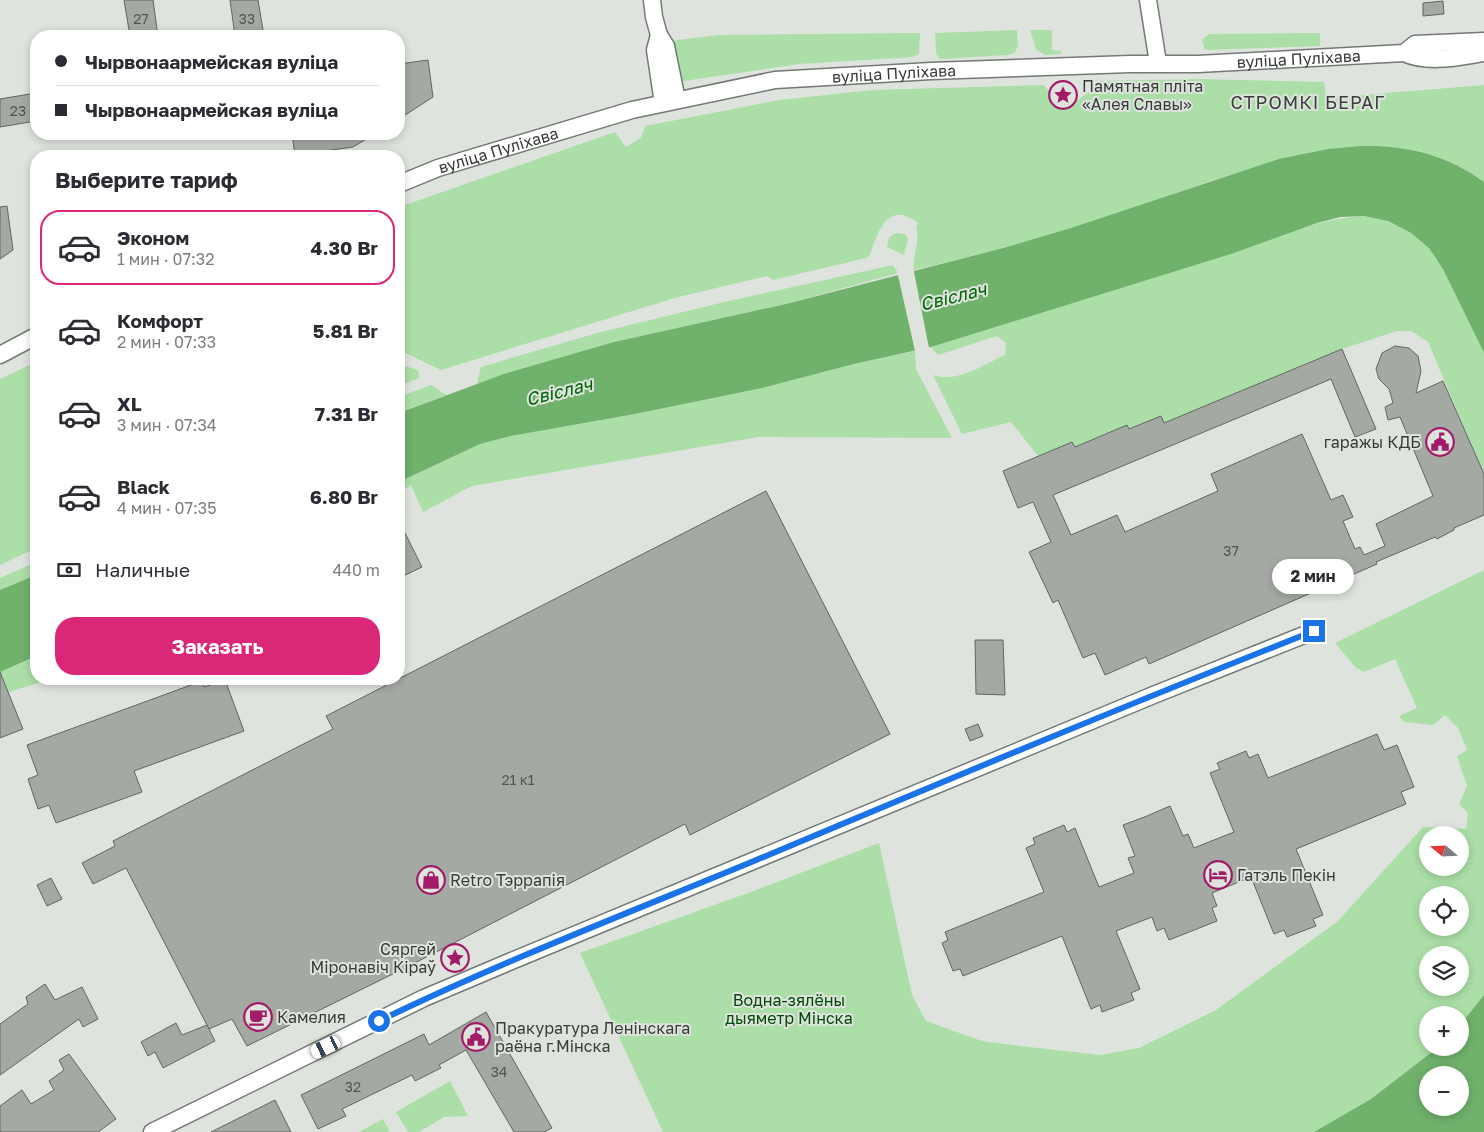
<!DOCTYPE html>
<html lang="ru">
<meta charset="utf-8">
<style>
body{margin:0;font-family:"Golos Text",sans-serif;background:#f7f7f7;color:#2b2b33;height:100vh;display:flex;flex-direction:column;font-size:19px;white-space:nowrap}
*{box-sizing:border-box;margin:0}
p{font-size:16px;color:#7c7c81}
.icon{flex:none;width:28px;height:28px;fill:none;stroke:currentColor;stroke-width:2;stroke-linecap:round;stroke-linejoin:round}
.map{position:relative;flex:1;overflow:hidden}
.sheet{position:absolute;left:30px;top:150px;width:375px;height:535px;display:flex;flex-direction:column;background:#fff;border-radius:20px;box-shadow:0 2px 8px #0003}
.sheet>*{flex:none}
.banner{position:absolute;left:30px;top:30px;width:375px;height:110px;border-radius:20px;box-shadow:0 2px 8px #0003;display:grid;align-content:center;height:110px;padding:0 25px;background:#fff}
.needle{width:32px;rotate:289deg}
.fabs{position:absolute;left:1419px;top:826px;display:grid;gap:10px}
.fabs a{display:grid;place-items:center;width:50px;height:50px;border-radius:50%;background:#fff;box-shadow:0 2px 8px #0003;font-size:25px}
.end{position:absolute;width:22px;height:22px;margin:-11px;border:6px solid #1a73e8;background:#fff;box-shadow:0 0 0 2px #fff}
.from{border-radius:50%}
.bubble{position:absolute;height:35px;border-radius:18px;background:#fff;box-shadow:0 2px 8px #0003;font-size:16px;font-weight:700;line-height:35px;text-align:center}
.car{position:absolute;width:15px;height:30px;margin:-15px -8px;border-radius:6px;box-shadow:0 0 4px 1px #0007;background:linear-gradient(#fff 24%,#345 0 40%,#fff 0 76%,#345 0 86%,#fff 0)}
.banner b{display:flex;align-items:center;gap:18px;height:48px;font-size:19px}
.banner b+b{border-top:1px solid #e1e1e2}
.banner i{width:12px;height:12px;background:#2b2b33}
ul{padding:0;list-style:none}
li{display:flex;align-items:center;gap:15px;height:75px;margin:0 10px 8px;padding:0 15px;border:2px solid transparent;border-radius:20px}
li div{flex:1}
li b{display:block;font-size:19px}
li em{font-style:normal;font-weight:700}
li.selected{border-color:#db2777}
li>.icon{width:45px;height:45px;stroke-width:1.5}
h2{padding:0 25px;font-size:22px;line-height:60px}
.pay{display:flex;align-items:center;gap:12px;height:55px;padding:0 25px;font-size:19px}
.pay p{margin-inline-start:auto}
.cta{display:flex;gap:10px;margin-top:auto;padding:10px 25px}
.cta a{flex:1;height:58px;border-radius:20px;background:#db2777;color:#fff;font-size:20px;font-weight:700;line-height:58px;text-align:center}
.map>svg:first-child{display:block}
.green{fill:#abdfa7;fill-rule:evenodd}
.water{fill:#70b16c;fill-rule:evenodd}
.pier{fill:#dee3de}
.building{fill:#a5a9a4;stroke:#616661}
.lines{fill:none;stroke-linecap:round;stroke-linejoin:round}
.minor-casing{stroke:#747974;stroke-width:19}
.minor{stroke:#fff;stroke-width:16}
.route{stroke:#1a73e8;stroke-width:6}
.labels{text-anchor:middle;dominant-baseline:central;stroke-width:4;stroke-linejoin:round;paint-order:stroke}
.number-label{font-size:14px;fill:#545654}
.street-label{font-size:16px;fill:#393b39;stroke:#dee3de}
.poi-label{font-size:16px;fill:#393b39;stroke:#dee3de;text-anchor:start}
.park-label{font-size:16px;fill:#004a03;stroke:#dee3de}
.neighbourhood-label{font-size:18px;letter-spacing:1px;fill:#3b3f3b;stroke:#dee3de}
.water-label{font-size:18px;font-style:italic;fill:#006502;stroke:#dee3de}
</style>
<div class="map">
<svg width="1484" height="1132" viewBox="0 0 1484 1132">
<rect width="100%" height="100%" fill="#dee3de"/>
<g class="green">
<path d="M 1017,30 L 1018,45 L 1015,53 L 1008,55 L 940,59 L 936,53 L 935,33 Z"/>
<path d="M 1030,30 L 1052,30 L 1052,50 L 1060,51 L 1062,54 L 1045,55 L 1036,49 Z"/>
<path d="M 920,33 L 919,54 L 913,57 L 799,64 L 684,81 L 680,79 L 669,41 L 719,35 Z"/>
<path d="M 1320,33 L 1320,46 L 1205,50 L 1202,40 L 1209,34 Z"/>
<path d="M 1199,79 L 1324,82 L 1326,98 L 1484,85 L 1484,182 C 1400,120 1298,153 1208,182 C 1163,198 1117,213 1072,228 C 1020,245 967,257 914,270 C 912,254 921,242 916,226 L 919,224 C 889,199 878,230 870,255 L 866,258 L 773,280 L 767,276 L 678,297 L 441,370 L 399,350 L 399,207 L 615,132 L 626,147 L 641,138 L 645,126 L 780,100 L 872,90 L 1043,85 L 1061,102 L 1074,103 L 1094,88 L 1096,81 Z"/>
<path d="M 1364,216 L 1388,221 L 1411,233 L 1429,248 L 1443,269 L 1484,353 L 1484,474 L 1428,342 L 1411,331 L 1397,331 L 1342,349 L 1164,423 L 1161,416 L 1129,429 L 1126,426 L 1075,447 L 1072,442 L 1038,456 L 1011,422 L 962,434 L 933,375 C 958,383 983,365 1005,355 L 1006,343 L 997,336 L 938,355 L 931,347 C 1029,316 1128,286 1226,255 C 1272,241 1315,218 1364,216 Z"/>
<path d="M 895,233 L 905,234 L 908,239 L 904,255 L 887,247 L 889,238 Z"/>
<path d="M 893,265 L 898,273 L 786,304 L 614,342 L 477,384 L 481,367 L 597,333 L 720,303 Z"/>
<path d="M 915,351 L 916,369 L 952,438 L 759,437 L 472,486 L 423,512 L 411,485 L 399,492 L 399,482 L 480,444 L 511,436 L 635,414 L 762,388 L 854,364 Z"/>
<path d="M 36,362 L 36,548 L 0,565 L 0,379 Z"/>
<path d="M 399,364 L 418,370 L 419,378 L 399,386 Z"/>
<path d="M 431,385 L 446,395 L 399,413 L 399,397 Z"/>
<path d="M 36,562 L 36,575 L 0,590 L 0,578 Z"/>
<path d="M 1484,570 L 1484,995 L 1460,1025 L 1460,1015 L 1428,1015 L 1428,1048 L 1437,1048 L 1371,1099 L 1314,1132 L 663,1132 L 580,953 L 759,889 L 879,843 L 912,995 L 926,1021 L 982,1041 L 1020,1046 L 1101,1055 L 1139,1048 L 1216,1010 L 1338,921 L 1423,827 L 1466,829 L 1468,813 L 1459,804 L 1467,786 L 1457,756 L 1467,750 L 1458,728 L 1445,715 L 1433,725 L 1404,722 L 1399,716 L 1417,708 L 1395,659 L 1364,672 L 1355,667 L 1335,643 ZM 1428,835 L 1460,835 L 1460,868 L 1428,868 ZM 1428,895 L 1460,895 L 1460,928 L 1428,928 ZM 1428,955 L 1460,955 L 1460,988 L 1428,988 Z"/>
<path d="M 36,656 L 36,679 L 51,679 L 0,695 L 0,672 Z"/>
<path d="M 450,1081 L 468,1116 L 444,1117 L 419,1132 L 408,1132 L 396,1112 Z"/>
<path d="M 383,1119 L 390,1132 L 359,1132 Z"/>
</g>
<g class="water">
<path d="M 1361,146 C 1406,145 1448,155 1484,182 L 1484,353 L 1443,269 L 1429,248 L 1411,233 L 1388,221 L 1364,216 L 1340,217 L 1317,223 L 1234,253 L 931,347 L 854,364 L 762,388 L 635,414 L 511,436 L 480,444 L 399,482 L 399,413 L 504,374 L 614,342 L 786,304 L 1007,247 L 1071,228 L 1279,159 L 1328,149 Z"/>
<path d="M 36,575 L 36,656 L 0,672 L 0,590 Z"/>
<path d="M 1484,995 L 1484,1132 L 1314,1132 L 1371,1099 L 1437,1048 L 1460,1048 L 1460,1025 ZM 1428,1075 L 1460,1075 L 1460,1108 L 1428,1108 Z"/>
</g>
<path class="pier" d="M 913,267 L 929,348 L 915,351 L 897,271 Z"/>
<g class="building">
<path d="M 124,0 L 153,0 L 158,36 L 130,36 Z"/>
<path d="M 230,0 L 258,0 L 264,36 L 235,36 Z"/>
<path d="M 1443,1 L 1444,14 L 1423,16 L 1423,3 Z"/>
<path d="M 428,60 L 433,97 L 399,119 L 399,64 Z"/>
<path d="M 36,93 L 36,121 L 0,127 L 0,99 Z"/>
<path d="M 292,134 L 375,134 L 353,147 L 295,155 Z"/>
<path d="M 7,206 L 13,250 L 0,259 L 0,207 Z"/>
<path d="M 1395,346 L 1409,348 L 1418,356 L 1421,371 L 1416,393 L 1443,381 L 1484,474 L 1484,515 L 1454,528 L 1454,530 L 1437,539 L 1435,537 L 1376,562 L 1377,564 L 1149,664 L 1146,657 L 1105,675 L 1095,653 L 1083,658 L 1058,600 L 1053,603 L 1029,552 L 1051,542 L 1033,502 L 1018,508 L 1003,471 L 1072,442 L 1075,447 L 1127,425 L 1129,429 L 1161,416 L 1164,423 L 1342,349 L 1376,429 L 1355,437 L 1331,379 L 1053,495 L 1071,535 L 1117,515 L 1125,532 L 1218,491 L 1211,474 L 1302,434 L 1331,500 L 1343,495 L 1353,517 L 1343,521 L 1355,549 L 1360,547 L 1364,555 L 1385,546 L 1376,524 L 1433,496 L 1400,417 L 1388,420 L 1385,407 L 1393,403 L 1389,389 L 1379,379 L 1376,369 L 1382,353 Z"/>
<path d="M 766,491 L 890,734 L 690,835 L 685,824 L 409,966 L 247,1046 L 232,1019 L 209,1029 L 126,868 L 93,884 L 82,863 L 115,846 L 113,841 L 333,729 L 326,716 Z"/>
<path d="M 399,521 L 422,567 L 399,578 Z"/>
<path d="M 975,640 L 1003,640 L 1005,695 L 976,694 Z"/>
<path d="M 0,672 L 23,729 L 0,738 Z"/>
<path d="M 225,680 L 244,731 L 134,771 L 142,792 L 56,823 L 49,805 L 38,809 L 28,779 L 38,775 L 27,745 L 202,681 L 204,687 Z"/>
<path d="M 978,724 L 983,736 L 970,741 L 965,729 Z"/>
<path d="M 1377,734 L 1384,750 L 1397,745 L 1414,787 L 1401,792 L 1406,804 L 1296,849 L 1323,915 L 1313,919 L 1316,926 L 1287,937 L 1284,930 L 1274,934 L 1251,877 L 1212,893 L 1217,906 L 1212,908 L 1217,921 L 1169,940 L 1164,928 L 1157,931 L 1152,917 L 1116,931 L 1140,989 L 1131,993 L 1134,1000 L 1102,1012 L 1100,1005 L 1091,1009 L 1062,936 L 963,976 L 960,969 L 953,971 L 942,943 L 948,940 L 945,932 L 1044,892 L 1026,848 L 1035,844 L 1033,838 L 1064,825 L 1067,832 L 1075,828 L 1099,887 L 1134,873 L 1128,858 L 1135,856 L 1123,825 L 1147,816 L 1170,806 L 1183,836 L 1188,834 L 1194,848 L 1234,832 L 1210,773 L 1220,769 L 1217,763 L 1246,751 L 1249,758 L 1258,754 L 1268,778 Z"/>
<path d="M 51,878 L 62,899 L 47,906 L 37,885 Z"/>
<path d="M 45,984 L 55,1000 L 82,987 L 98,1019 L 83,1027 L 79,1019 L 0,1075 L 0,1024 L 28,1004 L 26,997 Z"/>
<path d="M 486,1012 L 552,1128 L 544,1132 L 514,1132 L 466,1050 L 439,1065 L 441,1068 L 415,1081 L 412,1075 L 342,1109 L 346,1116 L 318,1129 L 301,1095 L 424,1034 L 429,1045 Z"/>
<path d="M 176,1023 L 182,1035 L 207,1025 L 215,1041 L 163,1068 L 155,1052 L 148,1056 L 141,1042 Z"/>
<path d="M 69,1054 L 116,1119 L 98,1132 L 0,1132 L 0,1106 L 22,1090 L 31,1104 L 54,1090 L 49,1081 L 64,1070 L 59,1060 Z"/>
<path d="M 275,1100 L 291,1132 L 211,1132 Z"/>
</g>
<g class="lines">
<defs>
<g id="minor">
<path d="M 652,0 L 654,17 L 659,35 L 666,46 L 677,100"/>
<path d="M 1148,0 L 1158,63"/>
<path d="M 659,35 L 655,50 L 663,103"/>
<path d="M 1404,53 C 1428,64 1458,57 1484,53"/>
<path id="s1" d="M 399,184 L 438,168 L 632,110 L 775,80 L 931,71 L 1130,64 L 1198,64 L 1404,53 L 1415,44 L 1484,41"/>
<path d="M 0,355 L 36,336"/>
<path d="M 152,1132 L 424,998 L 509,962 L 1156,694 L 1314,631"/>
</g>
</defs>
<use href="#minor" class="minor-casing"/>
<use href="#minor" class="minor"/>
</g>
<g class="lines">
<path class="route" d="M 379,1021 C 501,962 628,913 754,861 C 940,783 1126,705 1314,631"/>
</g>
<defs>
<symbol id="sight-ring" viewBox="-11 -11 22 22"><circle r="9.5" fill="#dee3de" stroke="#a21b68" stroke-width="1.5"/><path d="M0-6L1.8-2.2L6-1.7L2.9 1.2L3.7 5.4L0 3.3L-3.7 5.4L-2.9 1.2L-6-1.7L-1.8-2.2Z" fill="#a21b68"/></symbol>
<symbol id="civic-ring" viewBox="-11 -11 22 22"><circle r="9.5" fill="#dee3de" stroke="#a21b68" stroke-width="1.5"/><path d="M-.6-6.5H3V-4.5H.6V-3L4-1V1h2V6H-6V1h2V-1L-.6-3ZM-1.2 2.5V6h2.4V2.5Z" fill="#a21b68"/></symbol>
<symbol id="hotel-ring" viewBox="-11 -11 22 22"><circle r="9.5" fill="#dee3de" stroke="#a21b68" stroke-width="1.5"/><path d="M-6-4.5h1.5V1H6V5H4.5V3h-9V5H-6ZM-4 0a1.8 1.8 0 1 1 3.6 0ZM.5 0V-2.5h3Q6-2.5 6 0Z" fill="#a21b68"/></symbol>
<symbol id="shop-ring" viewBox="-11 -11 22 22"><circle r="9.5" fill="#dee3de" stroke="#a21b68" stroke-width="1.5"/><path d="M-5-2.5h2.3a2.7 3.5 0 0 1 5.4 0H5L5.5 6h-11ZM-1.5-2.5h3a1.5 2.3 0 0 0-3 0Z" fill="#a21b68"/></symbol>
<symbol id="cafe-ring" viewBox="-11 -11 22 22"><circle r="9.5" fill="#dee3de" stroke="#a21b68" stroke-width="1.5"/><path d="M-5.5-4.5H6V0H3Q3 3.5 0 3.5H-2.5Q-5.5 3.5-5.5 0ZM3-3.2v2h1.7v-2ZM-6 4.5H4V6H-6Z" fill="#a21b68"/></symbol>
</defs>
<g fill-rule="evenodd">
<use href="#sight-ring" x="1047" y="79" width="32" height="32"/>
<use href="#civic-ring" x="1424" y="426" width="32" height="32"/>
<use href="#hotel-ring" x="1202" y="859" width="32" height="32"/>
<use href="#shop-ring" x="415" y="864" width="32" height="32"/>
<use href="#sight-ring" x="439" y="942" width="32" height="32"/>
<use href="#cafe-ring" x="242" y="1001" width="32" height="32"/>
<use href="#civic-ring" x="460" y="1021" width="32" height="32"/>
</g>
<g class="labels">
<g class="number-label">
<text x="141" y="18">27</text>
<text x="247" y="18">33</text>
<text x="18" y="110">23</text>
<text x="1231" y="550">37</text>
<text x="518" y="779">21 к1</text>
<text x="499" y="1071">34</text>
<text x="353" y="1086">32</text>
</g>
<g class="street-label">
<text stroke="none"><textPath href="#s1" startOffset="915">вуліца Пуліхава</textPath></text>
<text stroke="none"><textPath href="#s1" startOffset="510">вуліца Пуліхава</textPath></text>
<text stroke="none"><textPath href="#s1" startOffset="105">вуліца Пуліхава</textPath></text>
</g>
<g class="poi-label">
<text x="1082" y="86">Памятная пліта<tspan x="1082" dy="18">«Алея Славы»</tspan></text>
<text x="1421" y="442" text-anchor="end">гаражы КДБ</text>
<text x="1237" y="875">Гатэль Пекін</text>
<text x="450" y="880">Retro Тэррапія</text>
<text x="436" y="949" text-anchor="end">Сяргей<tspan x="436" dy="18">Міронавіч Кіраў</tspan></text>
<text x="277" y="1017">Камелия</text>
<text x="495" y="1028">Пракуратура Ленінскага<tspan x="495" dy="18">раёна г.Мінска</tspan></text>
</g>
<g class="park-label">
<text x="789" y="1000">Водна-зялёны<tspan x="789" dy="18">дыяметр Мінска</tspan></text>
</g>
<g class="neighbourhood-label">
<text x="1308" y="102">СТРОМКІ БЕРАГ</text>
</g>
<g class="water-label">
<text transform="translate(953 296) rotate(-14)">Свіслач</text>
<text transform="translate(559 391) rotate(-14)">Свіслач</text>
</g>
</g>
</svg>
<div class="fabs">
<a><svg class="needle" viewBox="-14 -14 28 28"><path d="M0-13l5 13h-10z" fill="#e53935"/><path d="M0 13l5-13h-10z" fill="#7c7c81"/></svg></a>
<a><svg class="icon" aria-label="locate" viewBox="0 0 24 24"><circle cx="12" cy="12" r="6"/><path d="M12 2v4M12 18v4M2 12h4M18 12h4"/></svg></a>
<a><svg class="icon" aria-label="layers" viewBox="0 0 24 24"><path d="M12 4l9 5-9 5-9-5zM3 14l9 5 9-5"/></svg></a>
<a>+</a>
<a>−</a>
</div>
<i class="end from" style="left:379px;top:1021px"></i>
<i class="end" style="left:1314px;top:631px"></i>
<div class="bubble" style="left:1272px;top:559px;width:82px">2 мин</div>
<i class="car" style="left:326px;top:1047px;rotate:244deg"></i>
<div class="banner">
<b><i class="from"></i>Чырвонаармейская вуліца</b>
<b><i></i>Чырвонаармейская вуліца</b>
</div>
<section class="sheet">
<h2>Выберите тариф</h2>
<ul>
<li class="selected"><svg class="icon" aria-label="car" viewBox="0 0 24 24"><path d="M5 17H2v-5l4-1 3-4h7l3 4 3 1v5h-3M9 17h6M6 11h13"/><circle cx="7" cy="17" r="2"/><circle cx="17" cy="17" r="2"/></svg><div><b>Эконом</b><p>1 мин · 07:32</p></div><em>4.30 Br</em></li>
<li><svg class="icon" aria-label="car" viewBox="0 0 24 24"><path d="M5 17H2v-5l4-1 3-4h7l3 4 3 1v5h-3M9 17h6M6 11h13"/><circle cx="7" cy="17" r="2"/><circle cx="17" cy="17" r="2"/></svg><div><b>Комфорт</b><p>2 мин · 07:33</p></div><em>5.81 Br</em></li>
<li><svg class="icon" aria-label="car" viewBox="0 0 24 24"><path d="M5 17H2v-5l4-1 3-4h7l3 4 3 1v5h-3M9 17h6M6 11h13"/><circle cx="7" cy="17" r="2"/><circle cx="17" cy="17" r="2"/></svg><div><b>XL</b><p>3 мин · 07:34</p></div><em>7.31 Br</em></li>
<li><svg class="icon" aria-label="car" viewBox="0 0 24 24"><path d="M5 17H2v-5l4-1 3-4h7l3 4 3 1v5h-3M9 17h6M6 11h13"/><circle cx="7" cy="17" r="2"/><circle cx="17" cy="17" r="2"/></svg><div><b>Black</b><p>4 мин · 07:35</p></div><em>6.80 Br</em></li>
</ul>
<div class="pay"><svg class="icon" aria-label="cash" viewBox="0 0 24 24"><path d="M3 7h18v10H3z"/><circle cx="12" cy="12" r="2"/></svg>Наличные<p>440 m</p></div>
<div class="cta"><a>Заказать</a></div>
</section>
</div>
